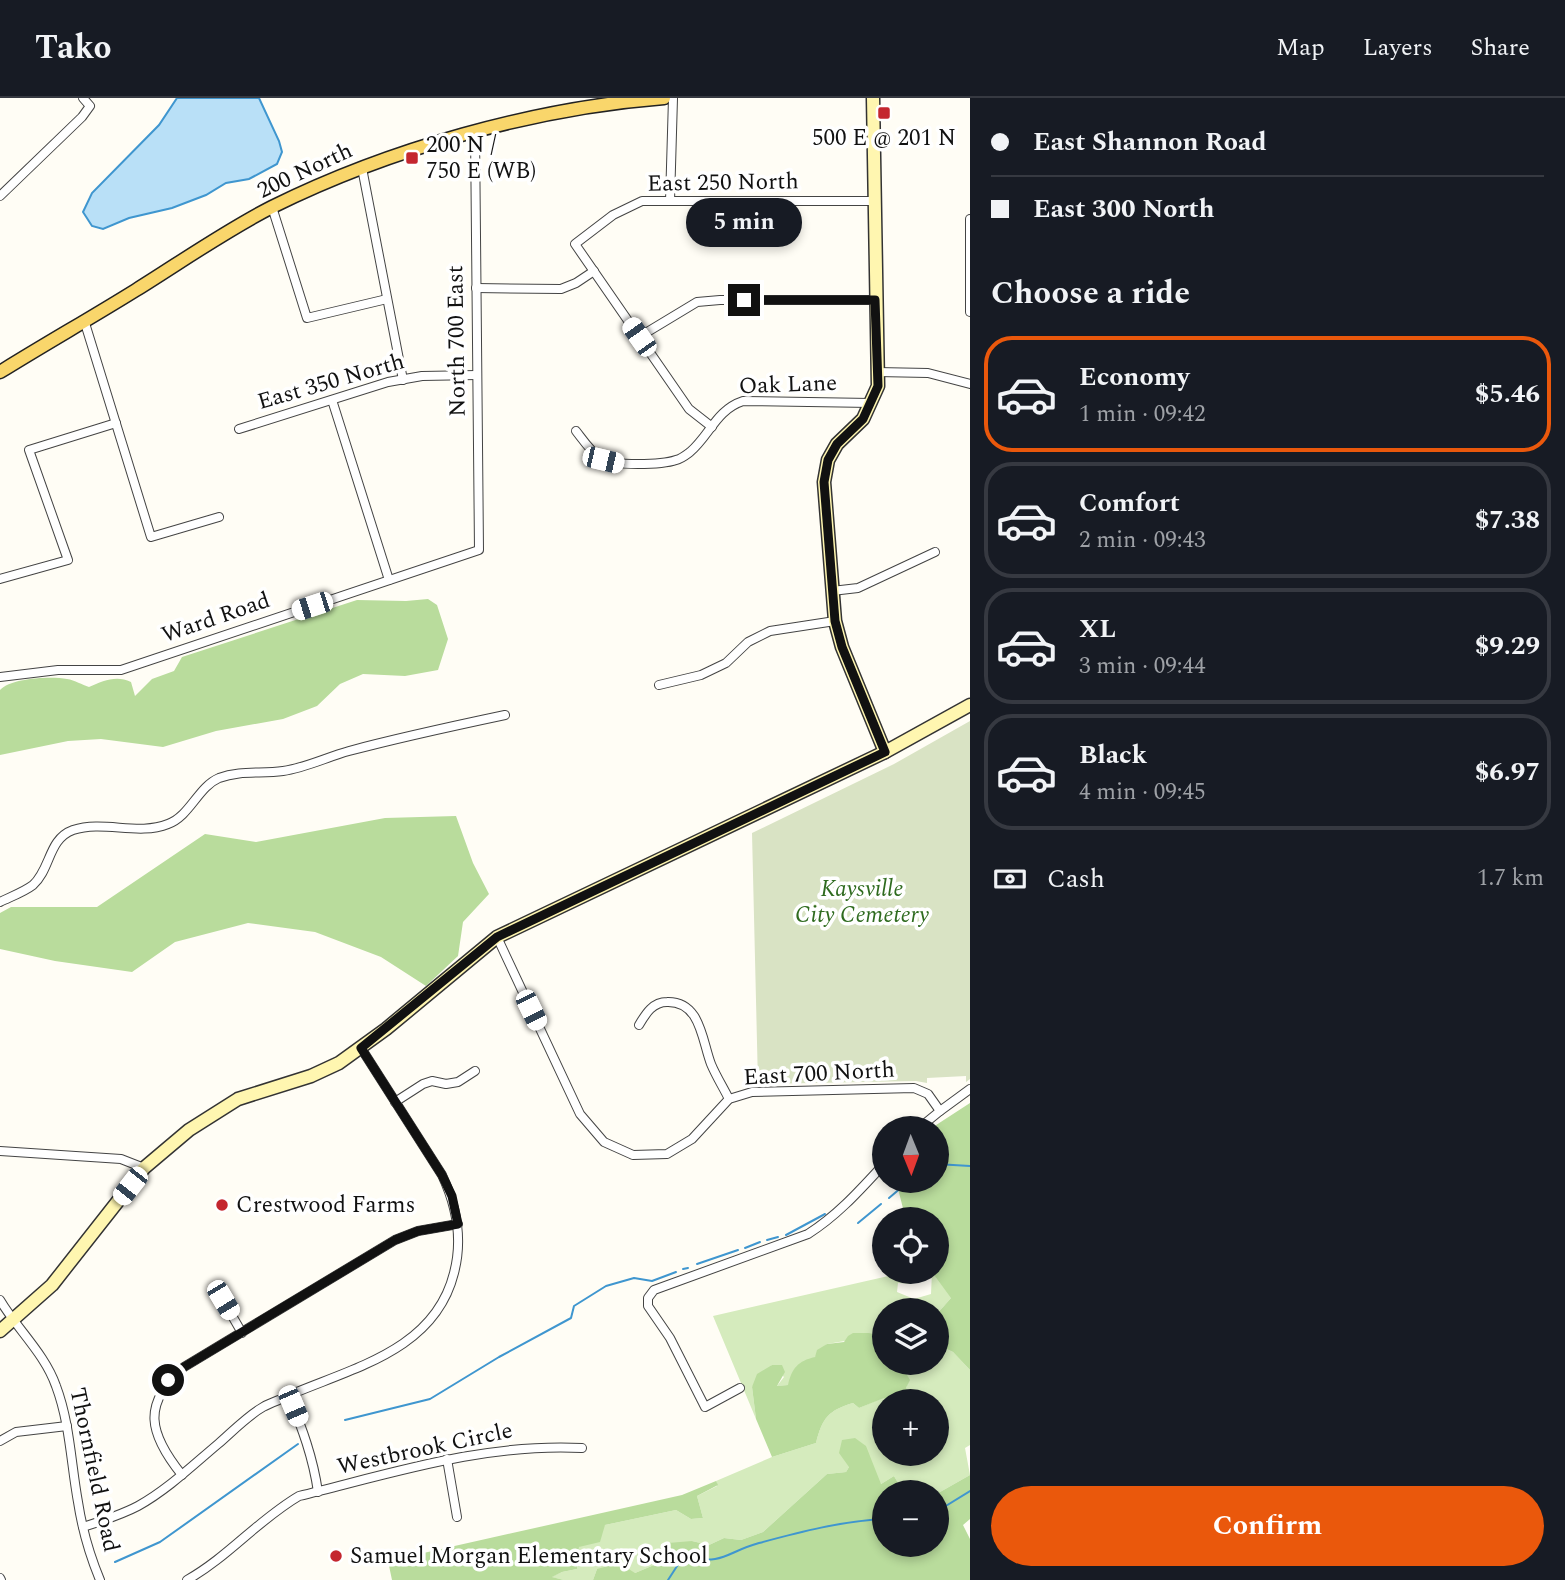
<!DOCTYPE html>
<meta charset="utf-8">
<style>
body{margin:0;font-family:Spectral,serif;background:#242831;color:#f1f3f6;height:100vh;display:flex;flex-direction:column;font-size:26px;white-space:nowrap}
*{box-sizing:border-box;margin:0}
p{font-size:23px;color:#9ea1a6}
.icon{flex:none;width:38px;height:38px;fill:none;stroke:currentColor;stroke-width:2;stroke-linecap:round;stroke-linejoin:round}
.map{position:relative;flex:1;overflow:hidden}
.sheet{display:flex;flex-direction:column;background:#171b24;width:595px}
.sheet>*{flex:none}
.top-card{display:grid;align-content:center;height:154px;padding:0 21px;background:#171b24}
.needle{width:46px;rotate:179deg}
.tools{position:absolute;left:872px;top:1018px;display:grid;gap:14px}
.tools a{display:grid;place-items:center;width:77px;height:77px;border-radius:50%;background:#171b24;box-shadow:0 4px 10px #0003;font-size:35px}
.end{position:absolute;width:32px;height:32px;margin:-16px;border:9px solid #111;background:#fff;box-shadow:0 0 0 4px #fff}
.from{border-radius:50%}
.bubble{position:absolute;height:49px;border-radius:24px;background:#171b24;box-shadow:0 4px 10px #0003;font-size:23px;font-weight:700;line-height:49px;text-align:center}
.car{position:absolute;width:21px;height:42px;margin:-21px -10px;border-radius:9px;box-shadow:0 0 5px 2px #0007;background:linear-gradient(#fff 24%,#345 0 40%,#fff 0 76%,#345 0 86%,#fff 0)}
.top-card b{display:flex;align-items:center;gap:24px;height:66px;font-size:26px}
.top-card b+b{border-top:2px solid #363941}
.top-card i{width:18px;height:18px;background:#f1f3f6}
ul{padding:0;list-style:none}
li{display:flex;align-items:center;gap:21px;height:116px;margin:0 14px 10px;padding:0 7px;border:4px solid #363941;border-radius:28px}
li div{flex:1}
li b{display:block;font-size:26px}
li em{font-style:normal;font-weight:700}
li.on{border-color:#ea580c}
li>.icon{width:63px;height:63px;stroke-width:1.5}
h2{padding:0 21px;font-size:32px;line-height:84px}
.pay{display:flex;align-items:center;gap:18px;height:77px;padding:0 21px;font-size:26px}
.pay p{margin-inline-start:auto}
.cta{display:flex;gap:14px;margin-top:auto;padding:14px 21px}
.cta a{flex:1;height:80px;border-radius:42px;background:#ea580c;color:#fff;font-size:28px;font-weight:700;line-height:80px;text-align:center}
header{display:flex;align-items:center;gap:42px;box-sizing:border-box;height:98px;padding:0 35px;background:#171b24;border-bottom:2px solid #363941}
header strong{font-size:33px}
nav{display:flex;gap:38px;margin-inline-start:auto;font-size:24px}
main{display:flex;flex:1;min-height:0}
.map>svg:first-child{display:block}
.green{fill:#d5ebbd}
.forest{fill:#b9dc9c}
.cemetery{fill:#d9e3c4}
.water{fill:#b9e0f7;stroke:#3f96cf;stroke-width:2}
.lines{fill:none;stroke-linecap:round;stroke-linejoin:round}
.stream{stroke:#3f96cf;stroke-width:2}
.street-casing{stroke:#444;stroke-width:10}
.secondary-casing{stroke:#333;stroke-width:15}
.primary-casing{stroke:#222;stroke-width:15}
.street{stroke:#fff;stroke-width:8}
.secondary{stroke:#fff6b0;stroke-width:12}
.primary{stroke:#f9d66b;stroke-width:12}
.route{stroke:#111;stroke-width:9}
.poi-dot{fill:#c4262e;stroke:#fff;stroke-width:2.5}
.labels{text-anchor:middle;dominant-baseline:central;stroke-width:7;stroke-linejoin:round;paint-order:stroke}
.poi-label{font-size:23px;fill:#111;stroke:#fff;text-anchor:start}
.street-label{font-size:23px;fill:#111;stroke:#fff}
.park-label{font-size:23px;font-style:italic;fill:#2f6b1f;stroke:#fff}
</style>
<header>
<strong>Tako</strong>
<nav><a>Map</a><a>Layers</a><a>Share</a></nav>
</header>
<main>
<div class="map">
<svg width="970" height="1482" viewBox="0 0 970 1482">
<rect width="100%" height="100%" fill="#fffdf5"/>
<g class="green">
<path d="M 906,1174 L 912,1174 L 912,1186 L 898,1185 L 897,1194 L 914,1201 L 931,1196 L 932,1174 L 936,1174 L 958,1208 L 951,1200 L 936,1217 L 936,1213 L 884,1213 L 884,1239 L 880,1237 L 827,1246 L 789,1287 L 777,1288 L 784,1279 L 772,1267 L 752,1289 L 756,1321 L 713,1218 Z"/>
<path d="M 936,1246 L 953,1254 L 970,1272 L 970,1347 L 965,1350 L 970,1377 L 940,1394 L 904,1395 L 894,1378 L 881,1386 L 849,1369 L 846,1374 L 827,1376 L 763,1434 L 741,1442 L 724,1440 L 709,1447 L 692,1443 L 654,1467 L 635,1475 L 597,1471 L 593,1482 L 564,1482 L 551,1479 L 562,1474 L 577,1471 L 579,1449 L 605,1427 L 676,1412 L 691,1421 L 703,1420 L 697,1398 L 717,1388 L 716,1383 L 772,1359 L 816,1345 C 822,1320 829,1312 853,1305 L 859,1310 L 885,1299 L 887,1304 L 884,1304 L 884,1356 L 936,1356 L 936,1333 L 945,1327 L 943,1312 L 936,1315 L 936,1304 L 924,1304 L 906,1290 L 909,1282 L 900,1265 L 936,1265 Z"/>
</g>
<g class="forest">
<path d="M 428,501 L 437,507 L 448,541 L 438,572 L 405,578 L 363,576 L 340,586 L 317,608 L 283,621 L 216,633 L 163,649 L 101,641 L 68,643 L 0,657 L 0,592 C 11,580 51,578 67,581 C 75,582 82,587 89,589 C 103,583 116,577 131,584 L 135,598 L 152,581 L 174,573 L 182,559 L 357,502 L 406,503 Z"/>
<path d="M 456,718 L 473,765 L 489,796 L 463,824 L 458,858 L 426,888 L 381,859 L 315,834 L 248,825 L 175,844 L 132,874 L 55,863 L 0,851 L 0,815 L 11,809 L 97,809 L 205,736 L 256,744 L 385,720 Z"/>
<path d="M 970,1005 L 970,1272 L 953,1254 L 936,1246 L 936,1217 L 951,1200 L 932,1174 L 936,1174 L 936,1122 L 906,1122 L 896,1083 L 936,1083 L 936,1031 L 930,1031 Z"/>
<path d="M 853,1235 L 869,1235 L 884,1239 L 884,1265 L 900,1265 L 910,1282 L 906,1290 L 924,1304 L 887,1304 L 884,1300 L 859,1310 L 853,1305 C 829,1312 822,1320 816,1345 L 772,1359 L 756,1321 L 752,1289 L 757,1276 L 772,1267 L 782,1267 L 785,1274 L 777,1288 L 788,1287 C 792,1270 798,1263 815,1259 L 817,1252 L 827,1246 L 844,1244 L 848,1238 Z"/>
<path d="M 855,1340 L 866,1348 L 881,1386 L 894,1378 L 904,1395 L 884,1395 L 884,1447 L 936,1447 L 936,1395 L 923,1395 L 940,1394 L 970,1377 L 970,1421 L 963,1427 L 970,1441 L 970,1482 L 593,1482 L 597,1471 L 619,1465 L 635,1475 L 654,1467 L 668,1445 L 692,1443 L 709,1447 L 724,1440 L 741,1442 L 763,1434 L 827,1376 L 846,1374 L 849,1369 L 839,1355 L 842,1342 Z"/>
<path d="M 716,1383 L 718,1387 L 697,1398 L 703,1420 L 691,1421 L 676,1412 L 605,1427 L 600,1444 L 579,1449 L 577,1471 L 562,1474 L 552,1479 L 564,1482 L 392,1482 L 388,1463 L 682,1397 Z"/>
</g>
<path class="cemetery" d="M 970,623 L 970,981 L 966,984 L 966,978 L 927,980 L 927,985 L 916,983 L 758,986 L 752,735 L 894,666 Z"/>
<path class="water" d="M 177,0 L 259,0 L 279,43 L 282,54 L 277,66 L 249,81 L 226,85 L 206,97 L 172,110 L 129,120 L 103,131 L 92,128 L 83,114 L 92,95 L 159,27 Z"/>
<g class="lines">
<g class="stream">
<path d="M 936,1066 L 970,1068"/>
<path d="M 889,1100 L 909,1083"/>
<path d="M 858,1125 L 881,1106"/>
<path d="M 786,1137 L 825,1116"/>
<path d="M 767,1142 L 778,1139"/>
<path d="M 745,1150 L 760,1144"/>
<path d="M 697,1166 L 738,1152"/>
<path d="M 683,1171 L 688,1170"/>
<path d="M 345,1322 L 430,1301 L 499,1259 L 571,1220 L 574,1208 L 606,1188 L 634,1180 L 652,1183 L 676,1174"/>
<path d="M 936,1414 L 970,1393"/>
<path d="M 686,1459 C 725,1467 726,1454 759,1445 C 800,1434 842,1423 884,1421"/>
<path d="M 115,1464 L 160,1444 L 298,1346"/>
<path d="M 668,1482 L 681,1462"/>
</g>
<defs>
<g id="street">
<path d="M 362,70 L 403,282"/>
<path d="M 0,98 L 82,19 L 90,8 L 83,0"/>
<path d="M 670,103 L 673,0"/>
<path d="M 272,109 L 307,220 L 387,201"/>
<path d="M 970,121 L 970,214"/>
<path d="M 476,190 L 561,191 L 576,185 L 594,173"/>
<path d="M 84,222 L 151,439 L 219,419"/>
<path d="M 639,239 L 697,204 L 720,202 L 875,202"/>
<path d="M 877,274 L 928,275 L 970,286"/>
<path d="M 332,302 L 389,482"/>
<path d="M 712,329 L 689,311 L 575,146 L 613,117 L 642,103 L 874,103"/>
<path d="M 239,331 L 388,284 L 422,278 L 477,277"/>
<path d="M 576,333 C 583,342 591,354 601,361 C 613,368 662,367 676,362 C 681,361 686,357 690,354 C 710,337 716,312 743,303 L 871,305"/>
<path d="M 0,481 L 68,462 L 29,352 L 116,325"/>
<path d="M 832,493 L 858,490 L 935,454"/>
<path d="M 0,579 L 58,572 L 121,572 L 479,452 L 475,34"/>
<path d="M 659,587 L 701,577 L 726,565 L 748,544 L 770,533 L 835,523"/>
<path d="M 0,804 C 10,799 24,794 33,787 C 51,771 48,741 73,732 C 104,722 138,738 168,726 C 190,718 198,689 219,680 C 240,672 261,676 283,673 C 305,670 327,659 349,653 C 401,639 453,628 505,617"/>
<path d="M 497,839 L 580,1016 L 604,1044 L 633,1057 L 667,1056 L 692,1041 L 729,1001 L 752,994 L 914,990 L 928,996 L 940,1013 L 970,991"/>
<path d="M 639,927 C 646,915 653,904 667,904 C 701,903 702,943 711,966 C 716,978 723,989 729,1001"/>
<path d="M 395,1004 L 423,986 L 432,983 L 446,986 L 458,984 L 475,973"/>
<path d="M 918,1031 L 940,1013"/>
<path d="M 0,1053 L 121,1061 L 144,1070"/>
<path d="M 0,1202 C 17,1231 45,1256 56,1288 C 70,1325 71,1366 78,1404 C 82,1430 90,1458 100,1482"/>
<path d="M 223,1202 L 242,1235"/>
<path d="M 740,1290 L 705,1309 L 670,1240 L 648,1208 L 648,1200 L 654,1192 L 808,1136 C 838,1117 860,1092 884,1066"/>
<path d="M 289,1298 C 302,1330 313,1359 318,1394"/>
<path d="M 0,1343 L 16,1334 L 67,1328"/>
<path d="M 447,1361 L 457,1419"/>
<path d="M 182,1377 C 149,1336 141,1306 184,1269 L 395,1142 L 418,1133 L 458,1126"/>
<path d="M 83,1429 C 102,1423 121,1417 138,1408 C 167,1392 193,1367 218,1346 C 232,1334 247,1318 263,1309 C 272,1304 283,1301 292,1296 C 356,1269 435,1251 454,1175 C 463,1141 457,1109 442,1077 L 361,950"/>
<path d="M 0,1480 L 1,1482"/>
<path d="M 187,1482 C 228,1459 258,1422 299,1398 C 393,1375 484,1345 582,1350"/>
</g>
<g id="secondary">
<path d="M 873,0 L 878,288 L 863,321 L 837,346 L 828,362 L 824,384 L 835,523 L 842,549 L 885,654"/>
<path d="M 0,1233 L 52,1187 L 144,1070 L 189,1032 L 238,1001 L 311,978 L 339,965 L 386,931 L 497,839 L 885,654 L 970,607"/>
</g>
<path id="primary" d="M 0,274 C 45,246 91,220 136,192 C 181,164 225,133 272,109 C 389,51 534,10 664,0"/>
</defs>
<use href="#street" class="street-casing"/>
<use href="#secondary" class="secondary-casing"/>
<use href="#primary" class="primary-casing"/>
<use href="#street" class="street"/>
<use href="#secondary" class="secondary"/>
<use href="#primary" class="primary"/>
</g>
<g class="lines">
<path class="route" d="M 168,1282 L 184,1269 L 395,1142 L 418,1133 L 458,1126 L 452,1098 L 442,1077 L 361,950 L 497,839 L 885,654 L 842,549 L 835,523 L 824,384 L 828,362 L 837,346 L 863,321 L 878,288 L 875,202 L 744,202"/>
</g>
<g class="poi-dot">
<rect x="877" y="8" width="14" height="14" rx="3.5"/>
<rect x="405" y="53" width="14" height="14" rx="3.5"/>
<circle cx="222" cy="1107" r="7"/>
<circle cx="336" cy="1458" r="7"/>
</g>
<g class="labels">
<g class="poi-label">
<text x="884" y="40" text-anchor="middle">500 E @ 201 N</text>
<text x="426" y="47">200 N /<tspan x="426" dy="26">750 E (WB)</tspan></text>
<text x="236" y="1107">Crestwood Farms</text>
<text x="350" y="1458">Samuel Morgan Elementary School</text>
</g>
<g class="street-label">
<text transform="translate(305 73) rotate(-25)">200 North</text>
<text transform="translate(723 85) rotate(-1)">East 250 North</text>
<text transform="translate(457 243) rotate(-91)">North 700 East</text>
<text transform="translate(331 284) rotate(-16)">East 350 North</text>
<text transform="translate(788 287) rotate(-2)">Oak Lane</text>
<text transform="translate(216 520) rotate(-19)">Ward Road</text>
<text transform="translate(819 976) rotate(-3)">East 700 North</text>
<text transform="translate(425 1351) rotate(-12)">Westbrook Circle</text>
<text transform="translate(94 1372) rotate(78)">Thornfield Road</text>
</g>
<g class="park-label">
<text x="862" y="791">Kaysville<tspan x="862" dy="26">City Cemetery</tspan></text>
</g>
</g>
</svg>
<div class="tools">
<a><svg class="needle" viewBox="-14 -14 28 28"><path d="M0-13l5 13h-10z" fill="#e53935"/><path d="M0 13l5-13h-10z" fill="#9ea1a6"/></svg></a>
<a><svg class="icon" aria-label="locate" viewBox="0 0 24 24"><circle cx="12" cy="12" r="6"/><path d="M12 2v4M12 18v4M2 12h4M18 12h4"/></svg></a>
<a><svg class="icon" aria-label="layers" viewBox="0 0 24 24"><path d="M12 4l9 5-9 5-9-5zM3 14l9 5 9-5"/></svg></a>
<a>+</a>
<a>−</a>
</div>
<i class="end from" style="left:168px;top:1282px"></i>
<i class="end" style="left:744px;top:202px"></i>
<div class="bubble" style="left:686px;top:100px;width:116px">5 min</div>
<i class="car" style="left:639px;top:239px;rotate:325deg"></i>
<i class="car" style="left:603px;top:362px;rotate:103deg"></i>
<i class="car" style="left:312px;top:508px;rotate:252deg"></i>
<i class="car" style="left:531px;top:912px;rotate:154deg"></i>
<i class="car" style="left:130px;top:1088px;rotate:218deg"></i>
<i class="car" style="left:223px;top:1202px;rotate:149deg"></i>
<i class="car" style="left:293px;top:1308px;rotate:157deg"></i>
</div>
<section class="sheet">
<div class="top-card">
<b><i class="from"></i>East Shannon Road</b>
<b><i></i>East 300 North</b>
</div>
<h2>Choose a ride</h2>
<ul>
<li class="on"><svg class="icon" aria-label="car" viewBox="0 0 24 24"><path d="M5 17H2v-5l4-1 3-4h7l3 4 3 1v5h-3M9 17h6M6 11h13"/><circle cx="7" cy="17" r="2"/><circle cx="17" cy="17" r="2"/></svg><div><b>Economy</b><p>1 min · 09:42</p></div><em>$5.46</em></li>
<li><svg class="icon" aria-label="car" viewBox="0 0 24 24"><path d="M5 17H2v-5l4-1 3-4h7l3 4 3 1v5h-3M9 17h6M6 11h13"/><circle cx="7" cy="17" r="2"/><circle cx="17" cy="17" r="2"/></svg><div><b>Comfort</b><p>2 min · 09:43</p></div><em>$7.38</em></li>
<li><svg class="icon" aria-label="car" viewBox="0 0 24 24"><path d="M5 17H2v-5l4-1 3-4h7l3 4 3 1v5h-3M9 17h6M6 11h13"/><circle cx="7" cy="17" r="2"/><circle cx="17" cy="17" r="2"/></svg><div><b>XL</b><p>3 min · 09:44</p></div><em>$9.29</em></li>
<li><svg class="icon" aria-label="car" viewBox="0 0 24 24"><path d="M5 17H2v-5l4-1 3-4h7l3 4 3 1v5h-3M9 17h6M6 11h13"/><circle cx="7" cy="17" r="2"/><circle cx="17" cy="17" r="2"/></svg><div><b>Black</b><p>4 min · 09:45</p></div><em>$6.97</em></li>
</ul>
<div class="pay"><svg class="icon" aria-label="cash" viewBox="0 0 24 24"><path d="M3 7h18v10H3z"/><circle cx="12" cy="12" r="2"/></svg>Cash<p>1.7 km</p></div>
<div class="cta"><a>Confirm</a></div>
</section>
</main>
